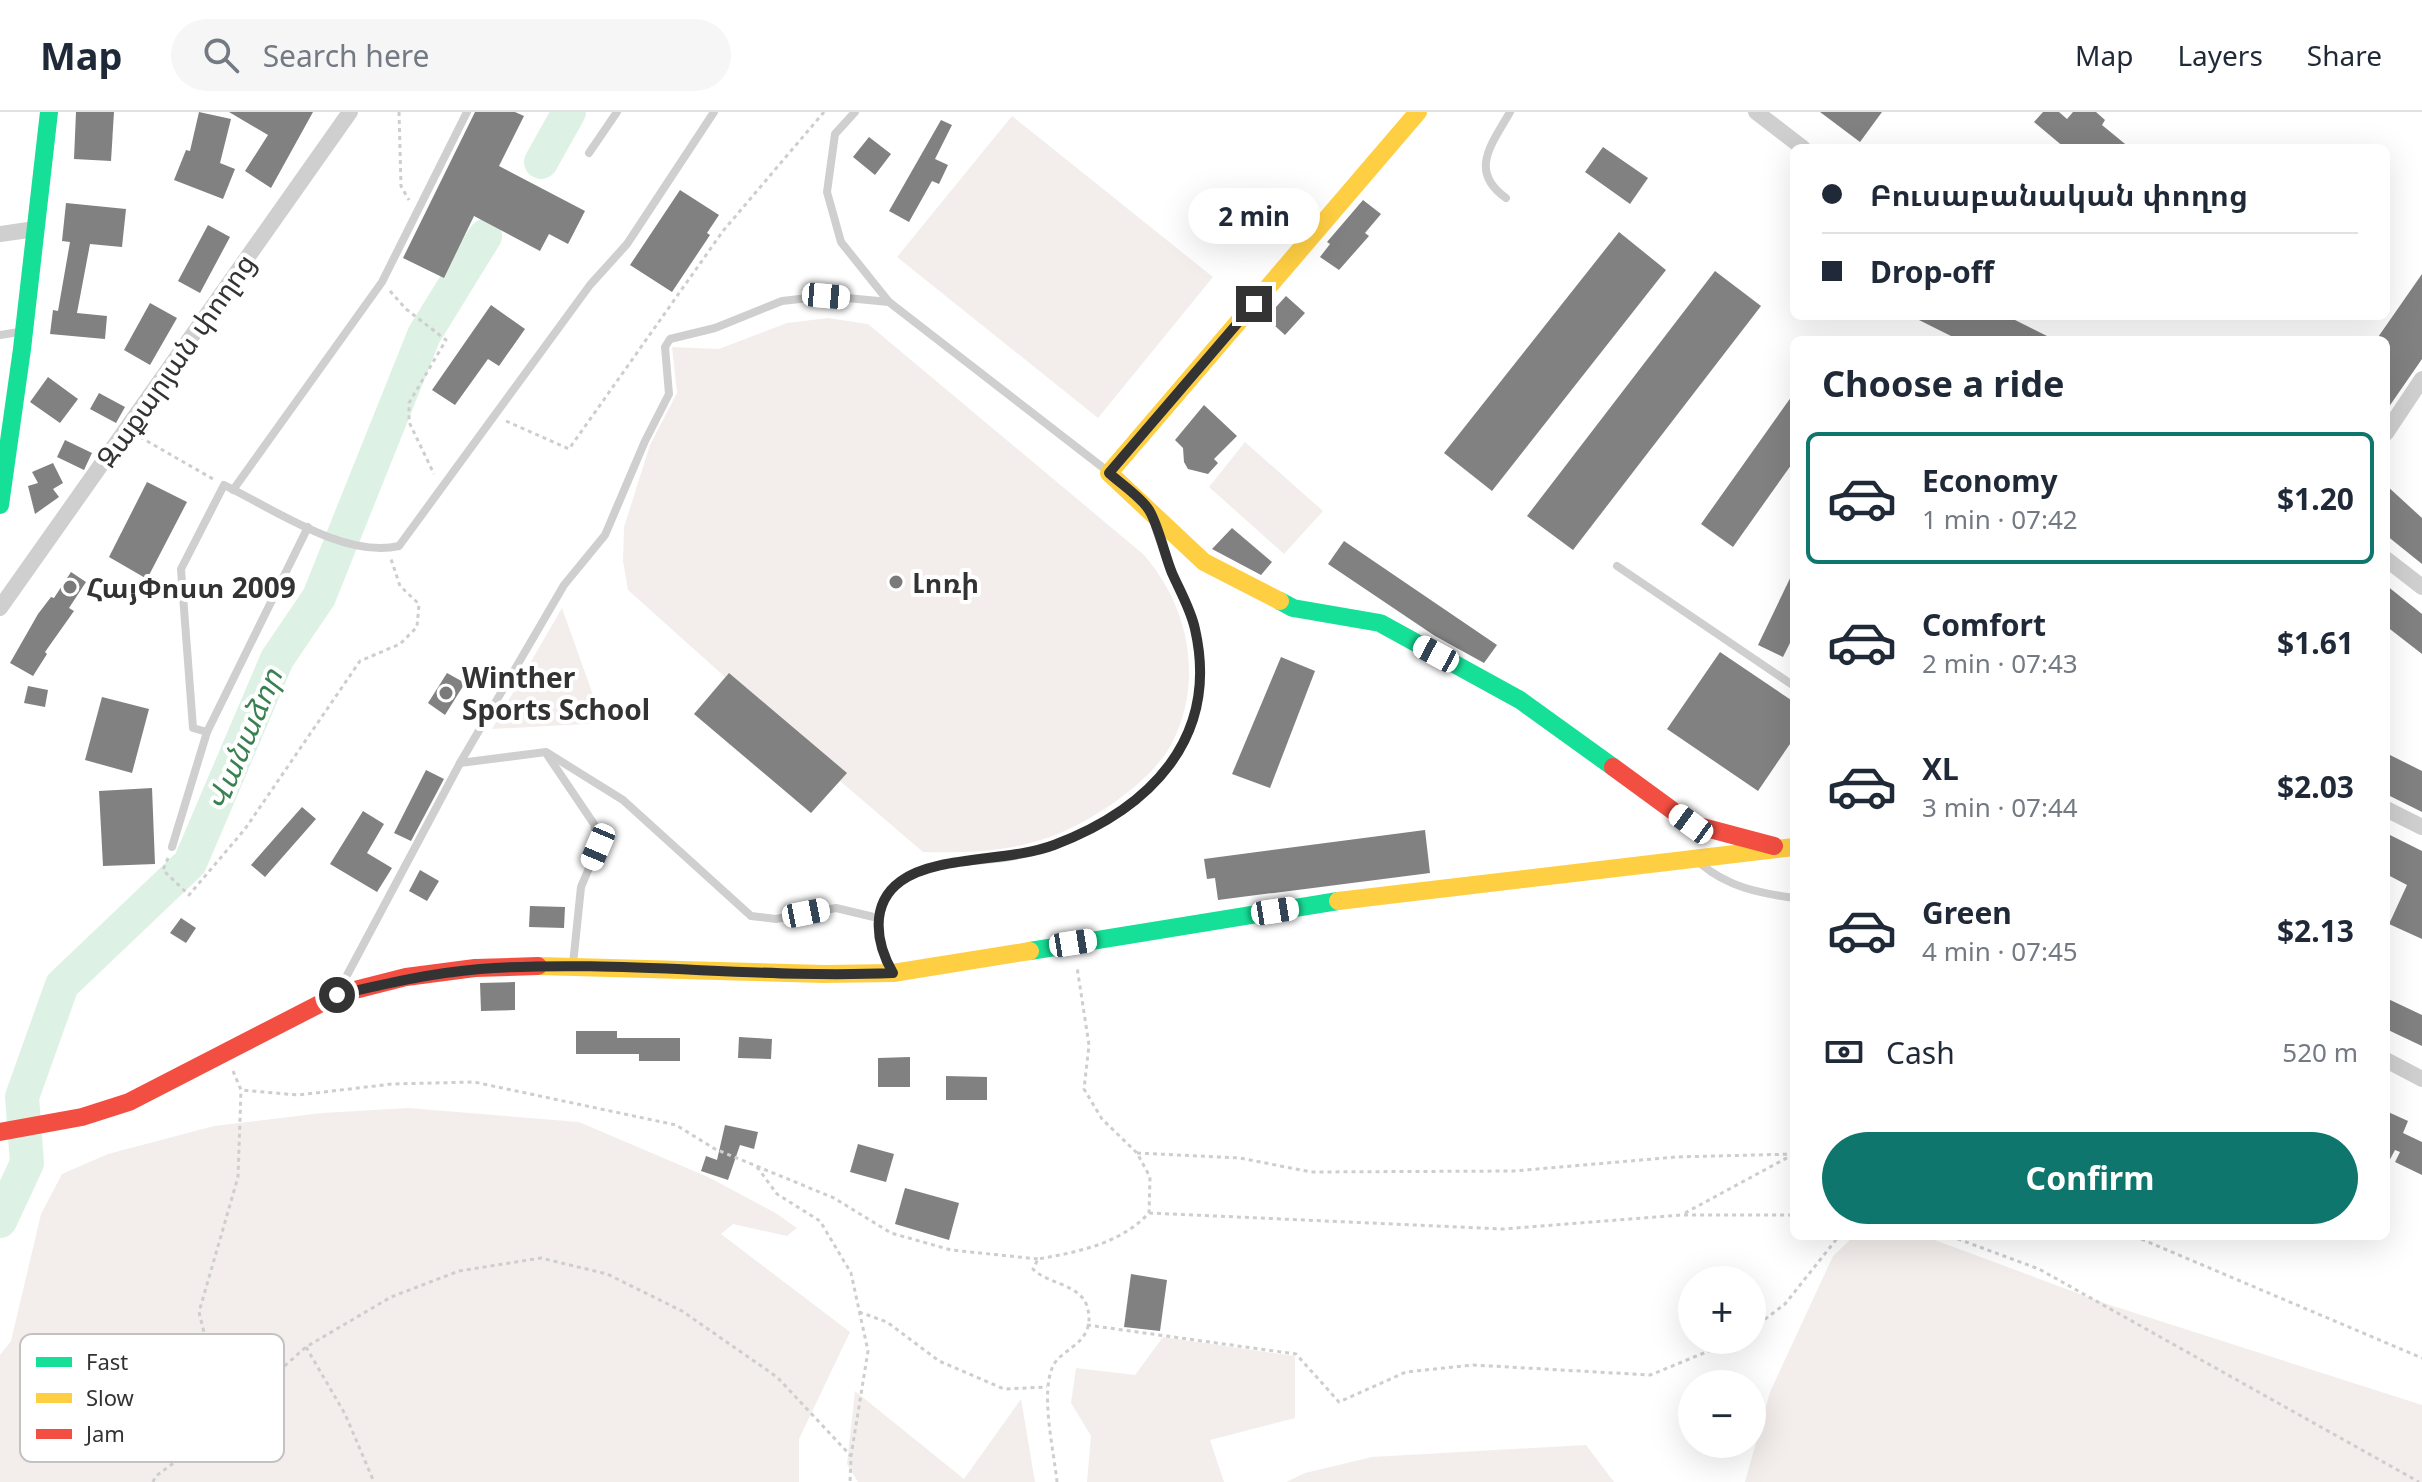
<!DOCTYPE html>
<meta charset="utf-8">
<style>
body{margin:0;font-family:"Noto Sans","Noto Sans Armenian",sans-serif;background:#f6f6f7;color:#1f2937;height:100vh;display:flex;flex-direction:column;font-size:30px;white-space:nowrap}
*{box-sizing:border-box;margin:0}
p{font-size:26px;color:#747a83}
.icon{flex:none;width:44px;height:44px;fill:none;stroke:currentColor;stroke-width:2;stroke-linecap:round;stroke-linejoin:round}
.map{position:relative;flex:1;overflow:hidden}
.panel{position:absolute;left:1790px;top:224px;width:600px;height:904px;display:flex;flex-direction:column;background:#fff;border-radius:12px;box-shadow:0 8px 32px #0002}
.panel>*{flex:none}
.banner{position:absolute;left:1790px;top:32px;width:600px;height:176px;border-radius:12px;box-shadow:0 8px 32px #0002;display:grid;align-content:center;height:176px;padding:0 32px;background:#fff}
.fabs{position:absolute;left:1678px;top:1154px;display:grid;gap:16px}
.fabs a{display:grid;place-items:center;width:88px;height:88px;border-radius:50%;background:#fff;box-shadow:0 8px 32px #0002;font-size:40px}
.end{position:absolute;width:36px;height:36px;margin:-18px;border:10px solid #333;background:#fff;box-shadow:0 0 0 4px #fff}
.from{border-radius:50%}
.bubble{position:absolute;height:56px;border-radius:28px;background:#fff;box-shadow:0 8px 32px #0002;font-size:26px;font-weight:700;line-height:56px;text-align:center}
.car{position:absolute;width:24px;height:48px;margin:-24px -12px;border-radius:10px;box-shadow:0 0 6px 2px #0007;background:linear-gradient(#fff 24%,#345 0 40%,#fff 0 76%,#345 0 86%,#fff 0)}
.banner b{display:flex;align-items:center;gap:28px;height:76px;font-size:30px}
.banner b+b{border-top:2px solid #e0e1e3}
.banner i{width:20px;height:20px;background:#1f2937}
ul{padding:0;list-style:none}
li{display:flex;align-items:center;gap:24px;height:132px;margin:0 16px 12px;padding:0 16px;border:4px solid transparent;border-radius:12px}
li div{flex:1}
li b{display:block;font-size:30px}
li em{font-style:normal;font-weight:700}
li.selected{border-color:#0f766e}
li>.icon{width:72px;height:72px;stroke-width:1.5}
h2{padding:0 32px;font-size:36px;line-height:96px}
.pay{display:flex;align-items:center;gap:20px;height:88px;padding:0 32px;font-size:30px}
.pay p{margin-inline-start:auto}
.primary-button{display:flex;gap:16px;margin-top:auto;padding:16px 32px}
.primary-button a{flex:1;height:92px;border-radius:48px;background:#0f766e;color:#fff;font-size:32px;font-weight:700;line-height:92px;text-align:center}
header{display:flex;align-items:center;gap:48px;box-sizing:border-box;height:112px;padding:0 40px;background:#fff;border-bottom:2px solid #e0e1e3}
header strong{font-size:38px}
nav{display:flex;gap:44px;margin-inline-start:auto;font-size:28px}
.search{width:560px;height:72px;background:#f6f6f7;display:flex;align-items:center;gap:20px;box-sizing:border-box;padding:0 28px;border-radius:44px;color:#747a83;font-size:30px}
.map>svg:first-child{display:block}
.green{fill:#f3eeec}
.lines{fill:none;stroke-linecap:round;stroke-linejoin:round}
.river{stroke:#ddf2e4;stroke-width:34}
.building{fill:#818181}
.path{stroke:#cecece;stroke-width:3;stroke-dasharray:4 4;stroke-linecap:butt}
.lane{stroke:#cfcfcf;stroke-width:8}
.street{stroke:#cfcfcf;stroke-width:16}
.fast{stroke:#16e098;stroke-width:18}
.slow{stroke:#ffcf43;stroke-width:18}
.jam{stroke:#f24e42;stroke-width:18}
.route{stroke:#333;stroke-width:10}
.poi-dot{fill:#7a7a7a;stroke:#fff;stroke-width:3}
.labels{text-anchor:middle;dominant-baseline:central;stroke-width:8;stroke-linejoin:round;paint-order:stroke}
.street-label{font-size:28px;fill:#333;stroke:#fff}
.poi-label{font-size:28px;font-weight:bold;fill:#333;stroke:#fff;text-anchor:start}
.water-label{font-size:30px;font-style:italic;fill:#3a8150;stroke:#fff}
.key{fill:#fff;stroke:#c2c2c2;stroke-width:2}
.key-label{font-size:22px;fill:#333}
</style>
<header>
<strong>Map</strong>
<div class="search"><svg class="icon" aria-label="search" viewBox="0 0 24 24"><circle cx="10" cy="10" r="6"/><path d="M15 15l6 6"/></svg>Search here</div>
<nav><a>Map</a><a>Layers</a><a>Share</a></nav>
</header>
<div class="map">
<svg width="2422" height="1370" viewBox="0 0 2422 1370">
<rect width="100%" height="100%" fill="#fff"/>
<g class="green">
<path d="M 1012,4 L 1213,165 L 1098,306 L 897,145 Z"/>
<path d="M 828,206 L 868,212 L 1143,442 C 1188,492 1204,567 1173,629 C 1154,669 1090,711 1050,725 C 1008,740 966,741 923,740 L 840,669 L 811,701 L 694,602 L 725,565 L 628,478 L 623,449 L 624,415 L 650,333 L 677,281 L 672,235 L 719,237 L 787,211 Z"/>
<path d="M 1245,330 L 1323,399 L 1284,442 L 1209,375 Z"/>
<path d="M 562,496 L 603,611 L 492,617 Z"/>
<path d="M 408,996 L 579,1010 L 708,1065 L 774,1100 L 797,1116 L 787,1124 L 733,1112 L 721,1122 L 850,1220 L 799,1327 L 799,1370 L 0,1370 L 0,1243 L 11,1229 L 41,1102 L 62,1062 L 108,1042 L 214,1014 L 322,1001 Z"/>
<path d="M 1854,1124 L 1924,1124 L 2107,1192 L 2422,1293 L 2422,1370 L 1745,1370 L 1770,1280 L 1833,1144 Z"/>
<path d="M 1163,1225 L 1295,1244 L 1295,1306 L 1210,1328 L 1224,1370 L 1087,1370 L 1091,1324 L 1071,1291 L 1076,1256 L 1135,1263 Z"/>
<path d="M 855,1279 L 964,1367 L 1021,1287 L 1035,1370 L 858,1370 L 847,1352 Z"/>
<path d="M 1586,1333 L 1614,1370 L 1286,1370 L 1305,1361 L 1372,1345 Z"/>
</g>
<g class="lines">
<g class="river">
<path d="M 541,50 L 569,0"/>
<path d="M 0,1109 L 27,1051 L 22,985 L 62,873 L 190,751 L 277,547 L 319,485 L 424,223 L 485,124"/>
</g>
</g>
<g class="building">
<path d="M 76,0 L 114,0 L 111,49 L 74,47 Z"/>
<path d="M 199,0 L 231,7 L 220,51 L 235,57 L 223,87 L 174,68 L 186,38 L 190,39 Z"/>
<path d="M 229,0 L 313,0 L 271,76 L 245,59 L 268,23 Z"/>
<path d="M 475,0 L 515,0 L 524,4 L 499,54 L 585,99 L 568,132 L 549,122 L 540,139 L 474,104 L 444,166 L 403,146 Z"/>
<path d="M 1820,0 L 1882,0 L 1860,30 Z"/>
<path d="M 2043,0 L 2059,0 L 2067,7 L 2073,0 L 2096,0 L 2105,8 L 2102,13 L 2130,36 L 2065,36 L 2034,10 Z"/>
<path d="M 941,8 L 952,13 L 935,47 L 948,53 L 939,72 L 932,69 L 909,110 L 889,99 Z"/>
<path d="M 869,25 L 891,42 L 875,63 L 853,45 Z"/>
<path d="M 1603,35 L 1648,66 L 1630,92 L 1585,60 Z"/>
<path d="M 680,78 L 719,103 L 707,121 L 710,123 L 672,180 L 630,153 Z"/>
<path d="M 1240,88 L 1256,105 L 1237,123 L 1221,106 Z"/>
<path d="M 1363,88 L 1381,102 L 1365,121 L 1369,124 L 1339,158 L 1320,145 L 1330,132 L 1327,130 Z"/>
<path d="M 66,91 L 126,97 L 122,135 L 90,132 L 77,201 L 107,204 L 105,227 L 50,222 L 53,198 L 58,199 L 70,130 L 62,129 Z"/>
<path d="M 208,113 L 230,125 L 200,181 L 178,169 Z"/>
<path d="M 1619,120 L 1666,158 L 1492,379 L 1444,341 Z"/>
<path d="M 1715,159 L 1761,194 L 1573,438 L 1527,404 Z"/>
<path d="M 2422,162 L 2422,247 L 2386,299 L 2386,228 L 2376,228 Z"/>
<path d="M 1286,184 L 1305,201 L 1285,223 L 1266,206 Z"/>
<path d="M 150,191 L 177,206 L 150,253 L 124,238 Z"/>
<path d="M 491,193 L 525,217 L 499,254 L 488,247 L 455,293 L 432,278 Z"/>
<path d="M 1911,204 L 2007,204 L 2055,228 L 1959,228 Z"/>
<path d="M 48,265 L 78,287 L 60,311 L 30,290 Z"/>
<path d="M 99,281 L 125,295 L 116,311 L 90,297 Z"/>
<path d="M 1794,281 L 1794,349 L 1733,435 L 1701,412 Z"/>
<path d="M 1204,293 L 1237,324 L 1214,347 L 1218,351 L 1208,362 L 1188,357 L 1184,350 L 1183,336 L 1175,328 Z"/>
<path d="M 65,328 L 92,341 L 84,358 L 57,345 Z"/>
<path d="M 53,351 L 63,371 L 53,377 L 59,385 L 35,402 L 28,374 L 38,371 L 32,360 Z"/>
<path d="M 147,370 L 187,390 L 147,467 L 109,445 Z"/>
<path d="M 2386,373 L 2422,406 L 2422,452 L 2386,423 Z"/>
<path d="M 1232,416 L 1272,450 L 1261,463 L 1212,437 Z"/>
<path d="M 1344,429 L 1497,533 L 1484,551 L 1435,524 L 1328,452 Z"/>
<path d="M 1794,458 L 1794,523 L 1783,545 L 1758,533 Z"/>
<path d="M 71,460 L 86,470 L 69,496 L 74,499 L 45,540 L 47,542 L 33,564 L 10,551 L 38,502 L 51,485 L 54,486 Z"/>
<path d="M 2386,473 L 2422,502 L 2422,542 L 2386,514 Z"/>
<path d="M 1720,540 L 1794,590 L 1794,626 L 1758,679 L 1667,617 Z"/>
<path d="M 1281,545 L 1315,559 L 1270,676 L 1232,662 Z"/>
<path d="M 447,561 L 465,571 L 445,603 L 428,591 Z"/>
<path d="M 729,561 L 847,661 L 811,701 L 694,602 Z"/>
<path d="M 28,574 L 48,578 L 45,595 L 24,591 Z"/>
<path d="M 102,585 L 149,597 L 132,661 L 85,648 Z"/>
<path d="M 2386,641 L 2422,659 L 2422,700 L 2386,682 Z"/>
<path d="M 426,658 L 444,667 L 411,729 L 394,721 Z"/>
<path d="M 152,676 L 155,752 L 103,754 L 99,679 Z"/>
<path d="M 302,695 L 316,707 L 265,765 L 251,753 Z"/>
<path d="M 363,699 L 384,712 L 367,741 L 392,756 L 377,780 L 330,752 Z"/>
<path d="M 1425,718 L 1430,761 L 1218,788 L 1215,766 L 1207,767 L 1204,747 Z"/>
<path d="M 2386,721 L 2422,739 L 2422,827 L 2389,812 L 2407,773 L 2386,762 Z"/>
<path d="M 420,758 L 439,769 L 427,789 L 409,779 Z"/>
<path d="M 530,794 L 565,795 L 564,816 L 529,815 Z"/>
<path d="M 181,806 L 196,816 L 186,831 L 170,821 Z"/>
<path d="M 515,870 L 515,898 L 481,899 L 480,871 Z"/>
<path d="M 2386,886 L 2422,903 L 2422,934 L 2386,917 Z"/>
<path d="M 576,919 L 617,919 L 617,926 L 680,926 L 680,949 L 639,949 L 639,942 L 576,942 Z"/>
<path d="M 739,925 L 772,927 L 771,947 L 738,946 Z"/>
<path d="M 910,945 L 910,975 L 878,975 L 878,946 Z"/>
<path d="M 946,964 L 987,965 L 987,988 L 946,988 Z"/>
<path d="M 2386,999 L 2408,1009 L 2403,1021 L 2422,1030 L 2422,1063 L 2395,1050 L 2400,1040 L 2395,1038 L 2386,1055 Z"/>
<path d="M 725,1013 L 758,1020 L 754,1037 L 740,1033 L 728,1068 L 701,1059 L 706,1044 L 717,1048 Z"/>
<path d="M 858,1032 L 894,1042 L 886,1070 L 850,1060 Z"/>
<path d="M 905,1076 L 959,1091 L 949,1128 L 895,1112 Z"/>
<path d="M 1131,1162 L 1167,1168 L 1160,1219 L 1124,1215 Z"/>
</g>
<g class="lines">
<g class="path">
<path d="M 399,0 L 401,74 L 409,88"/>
<path d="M 390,179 L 406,197 L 446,228 L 409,291 L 409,310 L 434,362"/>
<path d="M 506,309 L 569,337 L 723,119 L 824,0"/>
<path d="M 140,325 L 213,367"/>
<path d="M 168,746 L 163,758 L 189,783 L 245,717 L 360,549 L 400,532 L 417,515 L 419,492 L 400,474 L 391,447"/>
<path d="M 233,959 L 241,978 L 298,983 L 392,972 L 474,970 L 676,1013 L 715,1037 L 834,1086 L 891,1121 L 951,1138 L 1038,1147"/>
<path d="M 1137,1041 L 1240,1046 L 1311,1060 L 1514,1059 L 1676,1045 L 1794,1042"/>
<path d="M 757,1055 L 777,1082 L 820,1109 L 851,1161 L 868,1239 L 851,1344 L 850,1370"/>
<path d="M 1149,1101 L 1503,1117 L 1681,1103 L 1794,1103"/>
<path d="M 1685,1101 L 1794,1042"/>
<path d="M 1950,1124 L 2039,1157 L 2419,1370"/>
<path d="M 2134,1124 L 2422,1246"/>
<path d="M 859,1200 L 887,1210 L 939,1249 L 1004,1277 L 1047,1275"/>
<path d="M 1087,1213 L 1296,1242 L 1339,1290 L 1406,1260 L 1473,1253 L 1650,1263 L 1736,1228"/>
<path d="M 1752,1217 L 1785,1192 L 1839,1124"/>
<path d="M 306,1235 L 345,1302 L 374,1370"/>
<path d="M 225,1305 L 199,1200 L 238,1065 L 241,978"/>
<path d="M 153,1370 L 156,1364 L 183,1344 L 306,1235 L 391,1185 L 459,1159 L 541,1146 L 607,1162 L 682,1199 L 777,1265 L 851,1344"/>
<path d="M 1057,1370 C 1054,1339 1040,1282 1053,1254 C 1061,1236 1098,1231 1087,1194 C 1080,1172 1047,1172 1033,1157 L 1038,1147 C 1078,1140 1120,1132 1149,1101 L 1150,1065 L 1137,1041 L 1102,1007 L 1084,977 L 1089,933 L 1077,855"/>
</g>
<g class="lane">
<path d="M 855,0 L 835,22 L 827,80 L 841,130 L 889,190"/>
<path d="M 589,41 L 617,0"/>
<path d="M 1506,86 C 1468,59 1492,32 1510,0"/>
<path d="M 0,223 L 19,220"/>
<path d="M 233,378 L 382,170 L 467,0"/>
<path d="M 308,415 L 207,620 L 193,616 L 181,457 L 224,373 C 272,396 345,447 399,434 L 590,173 L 627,132 L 714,0"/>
<path d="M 1617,454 L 1794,574"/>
<path d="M 548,644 L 594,712 L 598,735 L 581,775 L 573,852"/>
<path d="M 460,651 L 564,473 L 605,423 L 645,329 L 669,282 L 665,235 L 670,227 L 715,216 L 782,189 L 826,184 L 889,190 L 1106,358"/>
<path d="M 172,735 L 207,620"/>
<path d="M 1701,752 C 1728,775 1759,781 1794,786"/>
<path d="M 891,858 C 870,823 875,773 920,758 C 948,748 981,750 1010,745 C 1105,728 1206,659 1200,552 C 1198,503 1169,460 1155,414"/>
<path d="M 345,867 L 460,651 L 546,640 L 623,688 L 751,804 L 776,807 L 836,796 L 878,806"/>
</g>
<g class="street">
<path d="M 1756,0 L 1803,36"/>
<path d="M 0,122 L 35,117"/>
<path d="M 2386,321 L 2422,267"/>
<path d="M 2386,447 L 2422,475"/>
<path d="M 0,496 L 350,0"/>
<path d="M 2386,697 L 2422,715"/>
<path d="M 2386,948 L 2422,967"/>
</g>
<g class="fast">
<path d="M 0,393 L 22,237 L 49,0"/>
<path d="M 1280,489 L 1293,496 L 1380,511 L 1520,588 L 1613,655"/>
<path d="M 1030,839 L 1338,789"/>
</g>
<g class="slow">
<path d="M 1280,489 L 1204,450 L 1109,361 L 1418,0"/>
<path d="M 1338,789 L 1794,735"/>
<path d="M 538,854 L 824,862 L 893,861 L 1030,839"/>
</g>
<g class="jam">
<path d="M 1613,655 L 1691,712 L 1774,734"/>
<path d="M 0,1020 L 82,1005 L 129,990 L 339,882 L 406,865 L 475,856 L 538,854"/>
</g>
</g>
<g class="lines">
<path class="route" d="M 337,883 C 384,872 431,861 480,857 C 617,847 755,867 893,861 C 876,832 869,792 901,769 C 937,743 1009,750 1054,733 C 1149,697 1220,627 1195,517 C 1191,498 1180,479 1172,461 C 1165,444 1158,412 1149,398 C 1141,385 1121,372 1109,361 L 1254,192"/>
</g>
<g class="poi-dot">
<circle cx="896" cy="470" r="8"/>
<circle cx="70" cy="475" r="8"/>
<circle cx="446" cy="581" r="8"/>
</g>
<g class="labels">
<g class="street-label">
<text transform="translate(175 248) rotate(-55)">Զաքարյան փողոց</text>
</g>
<g class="poi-label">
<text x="912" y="470">Լոռի</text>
<text x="86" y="475">ՀայՓոստ 2009</text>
<text x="462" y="565">Winther<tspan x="462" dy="32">Sports School</tspan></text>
</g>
<g class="water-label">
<text transform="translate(243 627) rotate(-67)">Վանաձոր</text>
</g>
</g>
<rect x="20" y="1222" width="264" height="128" rx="12" class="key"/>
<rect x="36" y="1245" width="36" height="10" fill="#16e098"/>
<rect x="36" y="1281" width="36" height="10" fill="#ffcf43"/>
<rect x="36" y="1317" width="36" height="10" fill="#f24e42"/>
<g class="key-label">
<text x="86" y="1258">Fast</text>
<text x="86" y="1294">Slow</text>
<text x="86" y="1330">Jam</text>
</g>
</svg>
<div class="fabs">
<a>+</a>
<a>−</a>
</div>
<i class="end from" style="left:337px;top:883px"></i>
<i class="end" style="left:1254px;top:192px"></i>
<div class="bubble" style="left:1188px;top:76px;width:132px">2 min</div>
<i class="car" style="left:826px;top:184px;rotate:95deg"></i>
<i class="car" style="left:1436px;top:542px;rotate:298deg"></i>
<i class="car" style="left:1691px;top:712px;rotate:306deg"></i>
<i class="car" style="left:598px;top:735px;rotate:203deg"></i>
<i class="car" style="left:1275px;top:799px;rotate:81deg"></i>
<i class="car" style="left:806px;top:801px;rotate:79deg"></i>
<i class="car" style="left:1073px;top:831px;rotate:81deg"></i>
<div class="banner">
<b><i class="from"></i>Բուսաբանական փողոց</b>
<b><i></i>Drop-off</b>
</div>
<section class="panel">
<h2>Choose a ride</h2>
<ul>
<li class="selected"><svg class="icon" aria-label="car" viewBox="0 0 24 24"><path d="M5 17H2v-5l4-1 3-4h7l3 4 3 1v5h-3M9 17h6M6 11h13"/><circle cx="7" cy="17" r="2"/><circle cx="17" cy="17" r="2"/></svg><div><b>Economy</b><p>1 min · 07:42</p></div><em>$1.20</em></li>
<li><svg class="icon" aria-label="car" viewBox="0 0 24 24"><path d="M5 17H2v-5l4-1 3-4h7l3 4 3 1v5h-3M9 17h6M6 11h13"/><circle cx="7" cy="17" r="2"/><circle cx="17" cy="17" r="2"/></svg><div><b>Comfort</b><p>2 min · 07:43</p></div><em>$1.61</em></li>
<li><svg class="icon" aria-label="car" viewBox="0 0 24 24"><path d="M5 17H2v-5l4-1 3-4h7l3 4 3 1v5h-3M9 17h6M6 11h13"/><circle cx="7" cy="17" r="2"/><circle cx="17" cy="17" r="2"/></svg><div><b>XL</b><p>3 min · 07:44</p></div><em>$2.03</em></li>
<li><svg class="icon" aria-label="car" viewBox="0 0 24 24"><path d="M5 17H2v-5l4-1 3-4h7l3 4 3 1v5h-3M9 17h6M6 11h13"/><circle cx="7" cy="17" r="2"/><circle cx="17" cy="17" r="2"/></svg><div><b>Green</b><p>4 min · 07:45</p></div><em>$2.13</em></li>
</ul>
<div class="pay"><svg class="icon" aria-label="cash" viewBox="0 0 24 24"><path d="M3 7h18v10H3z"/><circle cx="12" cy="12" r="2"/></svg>Cash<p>520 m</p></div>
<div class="primary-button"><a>Confirm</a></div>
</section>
</div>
